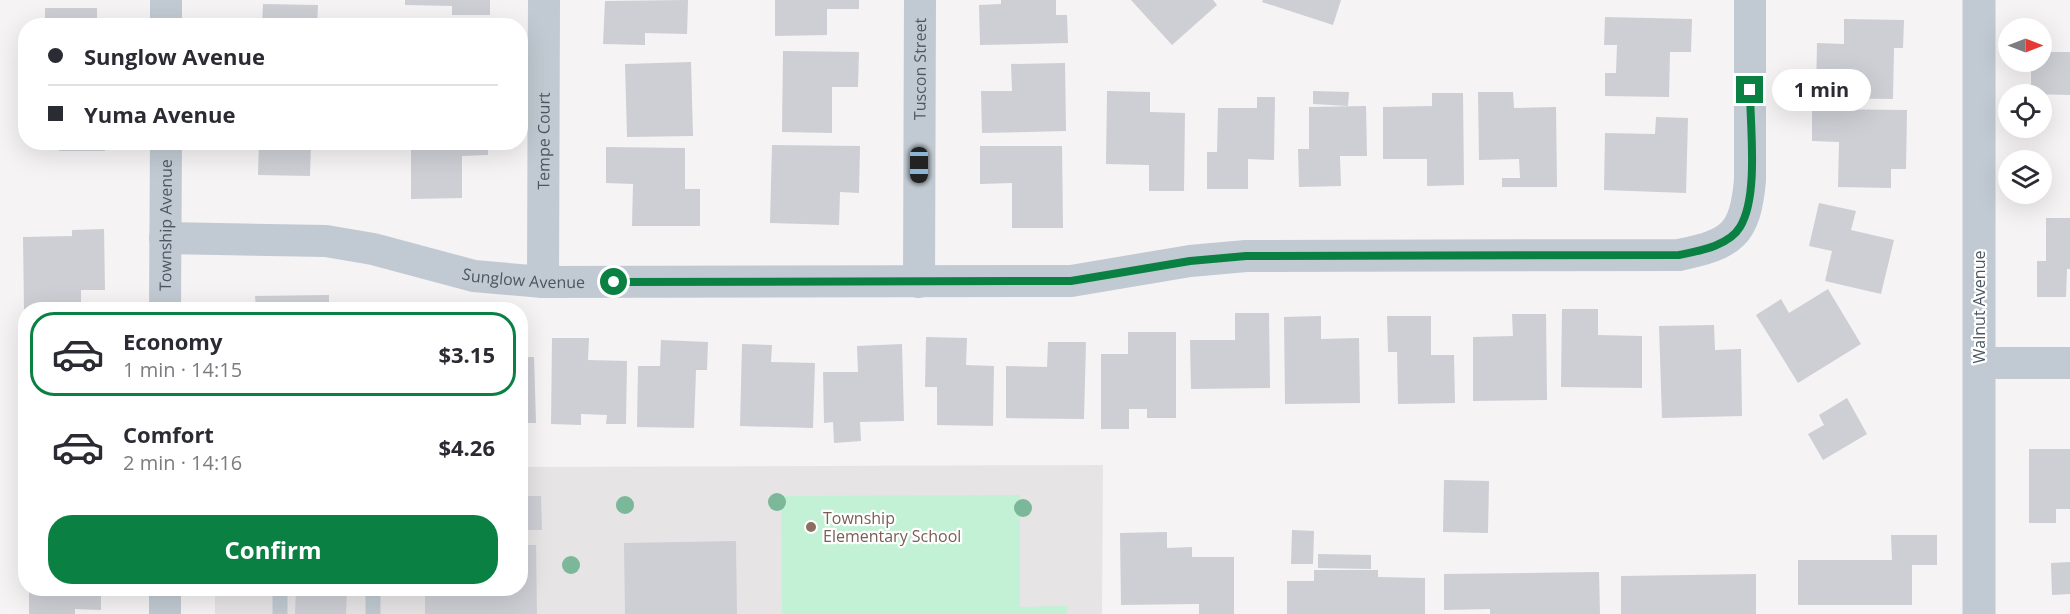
<!DOCTYPE html>
<meta charset="utf-8">
<style>
body{margin:0;font-family:"Open Sans",sans-serif;background:#f2f2f3;color:#2b2b33;height:100vh;display:flex;flex-direction:column;font-size:22px;white-space:nowrap}
*{box-sizing:border-box;margin:0}
p{font-size:20px;color:#7c7c81}
.icon{flex:none;width:33px;height:33px;fill:none;stroke:currentColor;stroke-width:2;stroke-linecap:round;stroke-linejoin:round}
.map{position:relative;flex:1;overflow:hidden}
.drawer{position:absolute;left:18px;top:302px;width:510px;height:294px;display:flex;flex-direction:column;background:#fff;border-radius:24px;box-shadow:0 6px 24px #0002}
.drawer>*{flex:none}
.hud{position:absolute;left:18px;top:18px;width:510px;height:132px;border-radius:24px;box-shadow:0 6px 24px #0002;display:grid;align-content:center;height:132px;padding:0 30px;background:#fff}
.needle{width:39px;rotate:90deg}
.tools{position:absolute;left:1998px;top:18px;display:grid;gap:12px}
.tools a{display:grid;place-items:center;width:54px;height:54px;border-radius:50%;background:#fff;box-shadow:0 6px 24px #0002;font-size:30px}
.end{position:absolute;width:27px;height:27px;margin:-14px;border:8px solid #0b8043;background:#fff;box-shadow:0 0 0 3px #fff}
.from{border-radius:50%}
.bubble{position:absolute;height:42px;border-radius:21px;background:#fff;box-shadow:0 6px 24px #0002;font-size:20px;font-weight:700;line-height:42px;text-align:center}
.car{position:absolute;width:18px;height:36px;margin:-18px -9px;border-radius:8px;box-shadow:0 0 4px 2px #0007;background:linear-gradient(#222 24%,#8ab4d8 0 40%,#222 0 76%,#8ab4d8 0 86%,#222 0)}
.hud b{display:flex;align-items:center;gap:21px;height:57px;font-size:22px}
.hud b+b{border-top:2px solid #e1e1e2}
.hud i{width:15px;height:15px;background:#2b2b33}
ul{padding:10px 0 0;list-style:none}
li{display:flex;align-items:center;gap:18px;height:84px;margin:0 12px 9px;padding:0 18px;border:3px solid transparent;border-radius:24px}
li div{flex:1}
li b{display:block;font-size:22px}
li em{font-style:normal;font-weight:700}
li.selected{border-color:#0b8043}
li>.icon{width:54px;height:54px;stroke-width:1.5}
.primary-button{display:flex;gap:12px;margin-top:auto;padding:12px 30px}
.primary-button a{flex:1;height:69px;border-radius:24px;background:#0b8043;color:#fff;font-size:24px;font-weight:700;line-height:69px;text-align:center}
.map>svg:first-child{display:block}
.education{fill:#e6e4e5}
.green{fill:#c3f1d5}
.building{fill:#cdcfd5}
.lines{fill:none;stroke-linecap:round;stroke-linejoin:round}
.service{stroke:#c1cad2;stroke-width:15}
.minor{stroke:#c1cad2;stroke-width:32}
.tertiary{stroke:#c1cad2;stroke-width:33}
.tree{fill:#7bb799}
.route{stroke:#0b8043;stroke-width:8}
.education-dot{fill:#8d6e63;stroke:#fff;stroke-width:2}
.labels{text-anchor:middle;dominant-baseline:central;stroke-width:4.5;stroke-linejoin:round;paint-order:stroke}
.street-label{font-size:16px;fill:#4a5661;stroke:#fff}
.education-label{font-size:16px;fill:#785e54;stroke:#fff;text-anchor:start}
</style>
<div class="map">
<svg width="2070" height="614" viewBox="0 0 2070 614">
<rect width="100%" height="100%" fill="#f5f3f3"/>
<path class="education" d="M 1103,465 L 1102,614 L 215,614 L 215,588 L 520,588 L 521,467 Z"/>
<path class="green" d="M 1020,495 L 1020,607 L 1067,606 L 1067,614 L 782,614 L 781,496 Z"/>
<g class="building">
<path d="M 405,0 L 490,0 L 490,15 L 452,15 L 452,6 L 405,5 Z"/>
<path d="M 688,0 L 687,34 L 645,33 L 645,45 L 603,44 L 605,1 Z"/>
<path d="M 775,0 L 859,0 L 859,9 L 827,9 L 827,35 L 775,36 Z"/>
<path d="M 1001,0 L 1056,0 L 1056,15 L 1067,15 L 1068,43 L 980,45 L 979,5 L 1001,4 Z"/>
<path d="M 1131,0 L 1213,0 L 1217,5 L 1172,45 Z"/>
<path d="M 1263,0 L 1341,0 L 1333,25 L 1262,2 Z"/>
<path d="M 263,4 L 318,5 L 317,26 L 262,26 Z"/>
<rect x="45" y="8" width="52" height="18"/>
<path d="M 1605,17 L 1692,19 L 1691,52 L 1670,52 L 1669,97 L 1605,96 L 1605,73 L 1616,73 L 1617,45 L 1604,45 Z"/>
<path d="M 1844,19 L 1904,20 L 1903,48 L 1894,48 L 1893,99 L 1816,98 L 1817,43 L 1844,44 Z"/>
<path d="M 783,51 L 859,52 L 858,87 L 832,87 L 832,133 L 782,132 Z"/>
<path d="M 2042,52 L 2070,52 L 2070,95 L 2031,94 L 2031,62 L 2042,62 Z"/>
<path d="M 691,62 L 693,136 L 627,137 L 625,64 Z"/>
<path d="M 1065,63 L 1066,131 L 982,133 L 981,91 L 1012,91 L 1011,64 Z"/>
<path d="M 1107,91 L 1150,92 L 1150,112 L 1185,113 L 1184,191 L 1149,191 L 1149,165 L 1106,164 Z"/>
<path d="M 1313,91 L 1349,92 L 1348,106 L 1313,104 Z"/>
<path d="M 1478,92 L 1513,92 L 1514,108 L 1556,107 L 1557,187 L 1502,187 L 1502,178 L 1520,178 L 1519,159 L 1479,160 Z"/>
<path d="M 1432,93 L 1463,93 L 1464,185 L 1427,186 L 1427,159 L 1383,159 L 1383,107 L 1432,106 Z"/>
<path d="M 1257,97 L 1275,97 L 1274,160 L 1248,159 L 1248,189 L 1207,189 L 1207,152 L 1217,152 L 1218,108 L 1257,108 Z"/>
<path d="M 1366,106 L 1367,156 L 1340,156 L 1341,186 L 1299,187 L 1298,149 L 1309,149 L 1309,107 Z"/>
<path d="M 1812,109 L 1907,110 L 1906,169 L 1891,169 L 1891,188 L 1838,187 L 1839,142 L 1812,141 Z"/>
<path d="M 1656,117 L 1688,118 L 1686,193 L 1604,190 L 1605,133 L 1655,134 Z"/>
<rect x="59" y="142" width="46" height="9"/>
<path d="M 259,142 L 311,142 L 310,176 L 258,175 Z"/>
<path d="M 411,142 L 488,142 L 488,155 L 462,156 L 462,198 L 411,199 Z"/>
<path d="M 772,145 L 860,146 L 859,193 L 840,192 L 839,225 L 770,223 Z"/>
<path d="M 980,146 L 1062,146 L 1063,228 L 1012,228 L 1012,183 L 980,184 Z"/>
<path d="M 606,147 L 685,148 L 685,189 L 700,189 L 700,226 L 632,226 L 633,184 L 606,183 Z"/>
<path d="M 1819,203 L 1856,211 L 1851,230 L 1894,240 L 1881,294 L 1825,281 L 1832,251 L 1809,246 Z"/>
<path d="M 2046,218 L 2070,218 L 2070,269 L 2067,269 L 2066,297 L 2037,297 L 2037,261 L 2046,261 Z"/>
<path d="M 104,229 L 105,290 L 81,290 L 81,309 L 24,309 L 23,237 L 72,236 L 72,230 Z"/>
<path d="M 1828,289 L 1861,344 L 1798,383 L 1756,315 L 1781,299 L 1789,313 Z"/>
<path d="M 329,295 L 329,309 L 256,309 L 255,296 Z"/>
<path d="M 1562,309 L 1598,309 L 1598,335 L 1642,336 L 1642,388 L 1561,387 Z"/>
<path d="M 1235,313 L 1269,313 L 1270,388 L 1191,389 L 1190,340 L 1235,340 Z"/>
<path d="M 1512,314 L 1546,314 L 1547,400 L 1473,401 L 1473,337 L 1513,336 Z"/>
<path d="M 1321,316 L 1321,339 L 1359,338 L 1360,403 L 1285,404 L 1284,317 Z"/>
<path d="M 1387,316 L 1431,316 L 1431,355 L 1454,355 L 1455,403 L 1398,404 L 1397,352 L 1388,352 Z"/>
<path d="M 1714,325 L 1715,350 L 1741,349 L 1742,416 L 1662,418 L 1659,326 Z"/>
<path d="M 1128,332 L 1176,332 L 1176,418 L 1147,418 L 1147,409 L 1129,409 L 1129,429 L 1101,429 L 1101,354 L 1128,354 Z"/>
<path d="M 926,337 L 967,338 L 966,365 L 994,366 L 993,426 L 937,425 L 937,387 L 925,387 Z"/>
<path d="M 552,338 L 589,338 L 588,360 L 627,361 L 626,424 L 606,424 L 607,415 L 581,414 L 581,425 L 551,424 Z"/>
<path d="M 661,340 L 708,342 L 707,370 L 696,370 L 694,428 L 637,427 L 638,366 L 660,366 Z"/>
<path d="M 1048,342 L 1086,342 L 1084,419 L 1006,418 L 1006,366 L 1047,367 Z"/>
<path d="M 742,344 L 772,345 L 771,362 L 815,363 L 813,428 L 740,426 Z"/>
<path d="M 902,344 L 904,421 L 860,422 L 861,441 L 834,443 L 833,422 L 824,423 L 823,372 L 858,372 L 857,346 Z"/>
<path d="M 520,357 L 534,357 L 536,423 L 520,423 Z"/>
<path d="M 1847,398 L 1867,434 L 1823,460 L 1808,434 L 1824,425 L 1819,415 Z"/>
<path d="M 2029,449 L 2070,449 L 2070,509 L 2056,509 L 2056,523 L 2029,523 Z"/>
<path d="M 21,450 L 26,450 L 26,512 L 22,512 Z"/>
<path d="M 1444,480 L 1489,481 L 1488,533 L 1443,532 Z"/>
<path d="M 520,496 L 541,496 L 542,530 L 520,530 Z"/>
<path d="M 1292,530 L 1314,531 L 1313,564 L 1291,564 Z"/>
<path d="M 1167,532 L 1167,548 L 1192,547 L 1192,557 L 1234,557 L 1234,614 L 1199,614 L 1199,604 L 1121,605 L 1120,533 Z"/>
<path d="M 1891,535 L 1937,535 L 1937,565 L 1912,565 L 1912,605 L 1798,605 L 1798,560 L 1892,560 Z"/>
<path d="M 736,541 L 737,614 L 625,614 L 624,543 Z"/>
<path d="M 520,545 L 536,545 L 537,614 L 425,614 L 425,588 L 520,588 Z"/>
<path d="M 1318,554 L 1371,555 L 1371,569 L 1318,568 Z"/>
<path d="M 2070,562 L 2070,594 L 2052,595 L 2051,563 Z"/>
<path d="M 1314,570 L 1378,570 L 1378,577 L 1425,578 L 1425,614 L 1287,614 L 1287,581 L 1314,581 Z"/>
<path d="M 1599,572 L 1600,614 L 1490,614 L 1490,609 L 1444,610 L 1444,574 Z"/>
<path d="M 1756,574 L 1756,614 L 1621,614 L 1621,576 Z"/>
<path d="M 29,588 L 101,588 L 101,610 L 75,609 L 75,614 L 29,614 Z"/>
<path d="M 296,588 L 347,588 L 346,614 L 295,614 Z"/>
</g>
<g class="lines">
<g class="service">
<path d="M 280,614 L 280,588"/>
<path d="M 373,614 L 373,588"/>
</g>
<g class="minor">
<path d="M 166,26 L 166,0"/>
<path id="s1" d="M 165,238 L 326,241 L 373,249 L 474,276 L 543,282 L 1071,281 L 1190,261 L 1246,256 L 1679,255 C 1732,244 1745,235 1750,180 L 1750,0"/>
<path id="s2" d="M 543,282 L 544,0"/>
<path id="s3" d="M 919,282 L 920,0"/>
<path id="s4" d="M 165,309 L 166,142"/>
<path d="M 1979,363 L 2070,363"/>
<path d="M 165,588 L 165,614"/>
</g>
<path class="tertiary" d="M 1979,614 L 1979,0"/>
</g>
<g class="tree">
<circle cx="777" cy="502" r="9"/>
<circle cx="625" cy="505" r="9"/>
<circle cx="1023" cy="508" r="9"/>
<circle cx="571" cy="565" r="9"/>
</g>
<g class="lines">
<path class="route" d="M 614,282 L 1071,281 L 1190,261 L 1246,256 L 1679,255 C 1698,251 1729,246 1740,227 C 1759,196 1750,126 1750,90"/>
</g>
<circle class="education-dot" cx="811" cy="527" r="6"/>
<g class="labels">
<g class="street-label">
<text stroke="none"><textPath href="#s3" startOffset="213">Tuscon Street</textPath></text>
<text stroke="none"><textPath href="#s2" startOffset="141">Tempe Court</textPath></text>
<text stroke="none"><textPath href="#s4" startOffset="84">Township Avenue</textPath></text>
<text stroke="none"><textPath href="#s1" startOffset="363">Sunglow Avenue</textPath></text>
<text transform="translate(1979 307) rotate(-90)">Walnut Avenue</text>
</g>
<g class="education-label">
<text x="823" y="518">Township<tspan x="823" dy="18">Elementary School</tspan></text>
</g>
</g>
</svg>
<div class="tools">
<a><svg class="needle" viewBox="-14 -14 28 28"><path d="M0-13l5 13h-10z" fill="#e53935"/><path d="M0 13l5-13h-10z" fill="#7c7c81"/></svg></a>
<a><svg class="icon" aria-label="locate" viewBox="0 0 24 24"><circle cx="12" cy="12" r="6"/><path d="M12 2v4M12 18v4M2 12h4M18 12h4"/></svg></a>
<a><svg class="icon" aria-label="layers" viewBox="0 0 24 24"><path d="M12 4l9 5-9 5-9-5zM3 14l9 5 9-5"/></svg></a>
</div>
<i class="end from" style="left:614px;top:282px"></i>
<i class="end" style="left:1750px;top:90px"></i>
<div class="bubble" style="left:1772px;top:69px;width:99px">1 min</div>
<i class="car" style="left:919px;top:165px;rotate:180deg"></i>
<div class="hud">
<b><i class="from"></i>Sunglow Avenue</b>
<b><i></i>Yuma Avenue</b>
</div>
<section class="drawer">
<ul>
<li class="selected"><svg class="icon" aria-label="car" viewBox="0 0 24 24"><path d="M5 17H2v-5l4-1 3-4h7l3 4 3 1v5h-3M9 17h6M6 11h13"/><circle cx="7" cy="17" r="2"/><circle cx="17" cy="17" r="2"/></svg><div><b>Economy</b><p>1 min · 14:15</p></div><em>$3.15</em></li>
<li><svg class="icon" aria-label="car" viewBox="0 0 24 24"><path d="M5 17H2v-5l4-1 3-4h7l3 4 3 1v5h-3M9 17h6M6 11h13"/><circle cx="7" cy="17" r="2"/><circle cx="17" cy="17" r="2"/></svg><div><b>Comfort</b><p>2 min · 14:16</p></div><em>$4.26</em></li>
</ul>
<div class="primary-button"><a>Confirm</a></div>
</section>
</div>
